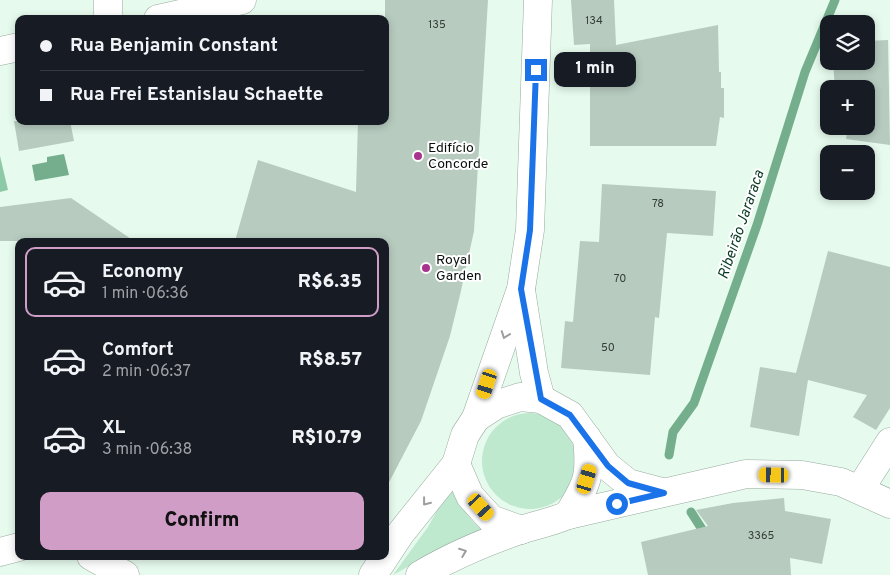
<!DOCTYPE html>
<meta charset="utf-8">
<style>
body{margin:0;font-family:Overpass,sans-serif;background:#20242c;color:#f1f3f6;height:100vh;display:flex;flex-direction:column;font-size:19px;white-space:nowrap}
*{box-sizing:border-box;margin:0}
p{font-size:16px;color:#9ea1a6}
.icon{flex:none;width:28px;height:28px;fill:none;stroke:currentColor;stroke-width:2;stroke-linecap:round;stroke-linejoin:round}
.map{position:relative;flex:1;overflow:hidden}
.panel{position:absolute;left:15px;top:238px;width:374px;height:322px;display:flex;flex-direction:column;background:#171b24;border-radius:10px;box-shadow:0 2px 8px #0003}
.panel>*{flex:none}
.guide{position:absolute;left:15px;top:15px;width:374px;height:110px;border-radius:10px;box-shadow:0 2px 8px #0003;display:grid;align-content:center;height:110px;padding:0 25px;background:#171b24}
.tools{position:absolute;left:820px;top:15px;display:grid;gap:10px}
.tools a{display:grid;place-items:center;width:55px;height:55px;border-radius:10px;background:#171b24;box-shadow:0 2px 8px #0003;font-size:25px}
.end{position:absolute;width:22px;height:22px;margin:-11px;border:6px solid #1a73e8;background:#fff;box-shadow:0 0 0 2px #fff}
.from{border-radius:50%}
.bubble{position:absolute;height:35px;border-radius:10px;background:#171b24;box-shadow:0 2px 8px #0003;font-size:16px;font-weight:800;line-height:35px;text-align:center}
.car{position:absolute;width:15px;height:30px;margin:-15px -8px;border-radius:6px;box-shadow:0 0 4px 1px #0007;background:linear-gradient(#f5c518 24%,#345 0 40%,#f5c518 0 76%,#345 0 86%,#f5c518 0)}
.guide b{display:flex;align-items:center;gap:18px;height:48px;font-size:19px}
.guide b+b{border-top:1px solid #363941}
.guide i{width:12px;height:12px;background:#f1f3f6}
ul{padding:9px 0 0;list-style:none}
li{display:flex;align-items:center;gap:15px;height:70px;margin:0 10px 8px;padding:0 15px;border:2px solid transparent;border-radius:10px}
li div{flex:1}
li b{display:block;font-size:19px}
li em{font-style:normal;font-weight:800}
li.current{border-color:#d09dc7}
li>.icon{width:45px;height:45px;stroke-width:1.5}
.action{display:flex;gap:10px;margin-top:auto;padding:10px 25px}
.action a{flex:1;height:58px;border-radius:10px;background:#d09dc7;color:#111;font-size:20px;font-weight:800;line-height:58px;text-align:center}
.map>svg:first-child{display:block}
.green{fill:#bee9cf}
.forest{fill:#8ec9a7}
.water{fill:#74ae8d}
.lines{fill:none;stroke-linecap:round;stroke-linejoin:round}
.stream{stroke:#74ae8d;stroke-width:9}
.building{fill:#b7cbbf}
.minor-casing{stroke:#98aba0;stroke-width:29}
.major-casing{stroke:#98aba0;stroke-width:29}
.minor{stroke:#fff;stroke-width:28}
.major{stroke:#fff;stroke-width:28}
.oneway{stroke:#9c9f9d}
.route{stroke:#1a73e8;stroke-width:6}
.poi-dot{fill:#a8338d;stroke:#fff;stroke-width:2}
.labels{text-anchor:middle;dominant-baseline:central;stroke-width:4;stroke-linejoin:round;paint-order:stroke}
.number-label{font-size:11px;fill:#343d37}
.poi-label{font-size:14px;fill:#080e0a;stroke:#fff;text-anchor:start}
.water-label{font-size:15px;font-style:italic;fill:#053721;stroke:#fff}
</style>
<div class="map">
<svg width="890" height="575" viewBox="0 0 890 575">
<rect width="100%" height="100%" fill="#e6faed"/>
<g class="green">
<circle cx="530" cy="461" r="48"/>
<path d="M 451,485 C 459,504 471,524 488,534 L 452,542 L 393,575 L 428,527 Z"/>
</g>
<path class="forest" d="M 0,156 L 8,190 L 0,192 Z"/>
<path class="water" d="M 64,154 L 69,175 L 35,181 L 32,165 L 47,162 L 47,157 Z"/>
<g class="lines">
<g class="stream">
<path d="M 669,455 L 673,432 L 694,403 L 757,225 L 805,72 L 835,0"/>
<path d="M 691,512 L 707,537"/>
</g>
</g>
<g class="building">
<path d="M 385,0 L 488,0 L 474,231 L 460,295 L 450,336 L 421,421 L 385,490 L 385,241 L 235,241 L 258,160 L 356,192 L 358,121 L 385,121 Z"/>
<path d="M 571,0 L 614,0 L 616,45 L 718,25 L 719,72 L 721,72 L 721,88 L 724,88 L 724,118 L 720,117 L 716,146 L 590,146 L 590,44 L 574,45 Z"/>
<path d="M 888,40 L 890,145 L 846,139 L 848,126 L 866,126 L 866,89 L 835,89 L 833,61 L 866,61 L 866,41 Z"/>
<path d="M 14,121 L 70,121 L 74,141 L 19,151 Z"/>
<path d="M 602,184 L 716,191 L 713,236 L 667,233 L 659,318 L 655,317 L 650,375 L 561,368 L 565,321 L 573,322 L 580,241 L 599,242 Z"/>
<path d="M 71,198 L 134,241 L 0,241 L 0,207 Z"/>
<path d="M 828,251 L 890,267 L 890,408 L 876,430 L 853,417 L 867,395 L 808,380 L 799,436 L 750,427 L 760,367 L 796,373 Z"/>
<path d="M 784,498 L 785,511 L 831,519 L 822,564 L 790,558 L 791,575 L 648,575 L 641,542 L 708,526 L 696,510 L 733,503 Z"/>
</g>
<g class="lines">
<defs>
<g id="minor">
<path d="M 108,19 L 108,0"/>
<path d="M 158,19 L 242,0"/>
<path d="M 0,51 L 19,47"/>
<path d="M 860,489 L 890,442"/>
<path d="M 0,552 L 19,547"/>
<path d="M 91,556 L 125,575"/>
</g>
<g id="major">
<path d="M 521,290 L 534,373 L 541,399"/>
<path d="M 476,418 L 521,289 L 530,230 L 538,0"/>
<path d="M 456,464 L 470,496 L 491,519 L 521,530"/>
<path d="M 568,515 C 588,483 591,476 587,438"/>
<path d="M 373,575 L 400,534 L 456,464 L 465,435 L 476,418 L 496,405 L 520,397 L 541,399 L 570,415 L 607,466 L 628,483 L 662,492"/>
<path d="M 420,575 C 452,556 485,542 520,530 C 536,525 552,522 568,515 L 746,474 L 802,475 L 841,482 L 890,504"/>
</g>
</defs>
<use href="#minor" class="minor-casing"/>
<use href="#major" class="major-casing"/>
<use href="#minor" class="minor"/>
<use href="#major" class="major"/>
</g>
<defs><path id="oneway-chevron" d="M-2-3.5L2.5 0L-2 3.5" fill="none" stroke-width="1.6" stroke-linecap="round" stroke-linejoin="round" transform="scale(1.25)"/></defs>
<g class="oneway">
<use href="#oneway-chevron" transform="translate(505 335) rotate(110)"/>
<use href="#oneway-chevron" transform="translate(426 502) rotate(128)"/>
<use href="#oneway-chevron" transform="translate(463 552) rotate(-21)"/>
</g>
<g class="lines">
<path class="route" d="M 536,70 L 530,230 L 521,289 L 541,399 L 570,415 L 608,466 L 628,483 L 664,493 L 617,504"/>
</g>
<g class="poi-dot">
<circle cx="418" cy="156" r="5"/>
<circle cx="426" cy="268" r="5"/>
</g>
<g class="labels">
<g class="number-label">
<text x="594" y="21">134</text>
<text x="437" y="25">135</text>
<text x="658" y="204">78</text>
<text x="620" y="279">70</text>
<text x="608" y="348">50</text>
<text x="761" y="536">3365</text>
</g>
<g class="poi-label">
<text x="428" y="148">Edifício<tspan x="428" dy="16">Concorde</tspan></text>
<text x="436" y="260">Royal<tspan x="436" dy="16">Garden</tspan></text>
</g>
<g class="water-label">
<text transform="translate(742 225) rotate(-71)">Ribeirão Jararaca</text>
</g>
</g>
</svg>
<div class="tools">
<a><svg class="icon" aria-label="layers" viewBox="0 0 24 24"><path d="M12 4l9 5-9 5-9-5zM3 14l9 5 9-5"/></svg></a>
<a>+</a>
<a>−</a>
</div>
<i class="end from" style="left:617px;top:504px"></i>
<i class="end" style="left:536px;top:70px"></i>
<div class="bubble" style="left:554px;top:52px;width:82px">1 min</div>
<i class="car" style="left:487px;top:384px;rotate:198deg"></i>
<i class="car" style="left:774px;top:475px;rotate:271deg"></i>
<i class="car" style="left:587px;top:479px;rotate:17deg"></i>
<i class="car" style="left:481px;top:507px;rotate:138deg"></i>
<div class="guide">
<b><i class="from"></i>Rua Benjamin Constant</b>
<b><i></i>Rua Frei Estanislau Schaette</b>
</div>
<section class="panel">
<ul>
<li class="current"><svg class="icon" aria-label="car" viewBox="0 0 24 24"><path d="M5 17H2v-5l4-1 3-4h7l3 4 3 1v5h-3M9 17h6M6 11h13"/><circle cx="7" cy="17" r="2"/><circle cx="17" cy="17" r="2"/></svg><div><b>Economy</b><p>1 min · 06:36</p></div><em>R$6.35</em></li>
<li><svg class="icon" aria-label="car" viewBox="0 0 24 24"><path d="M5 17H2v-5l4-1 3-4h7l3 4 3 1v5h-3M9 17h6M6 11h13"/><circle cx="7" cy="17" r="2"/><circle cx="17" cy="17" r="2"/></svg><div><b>Comfort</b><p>2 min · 06:37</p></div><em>R$8.57</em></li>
<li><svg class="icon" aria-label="car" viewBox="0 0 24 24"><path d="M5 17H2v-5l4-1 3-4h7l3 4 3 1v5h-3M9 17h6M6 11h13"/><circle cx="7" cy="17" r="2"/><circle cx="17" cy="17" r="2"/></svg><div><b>XL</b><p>3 min · 06:38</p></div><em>R$10.79</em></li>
</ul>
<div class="action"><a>Confirm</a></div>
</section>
</div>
